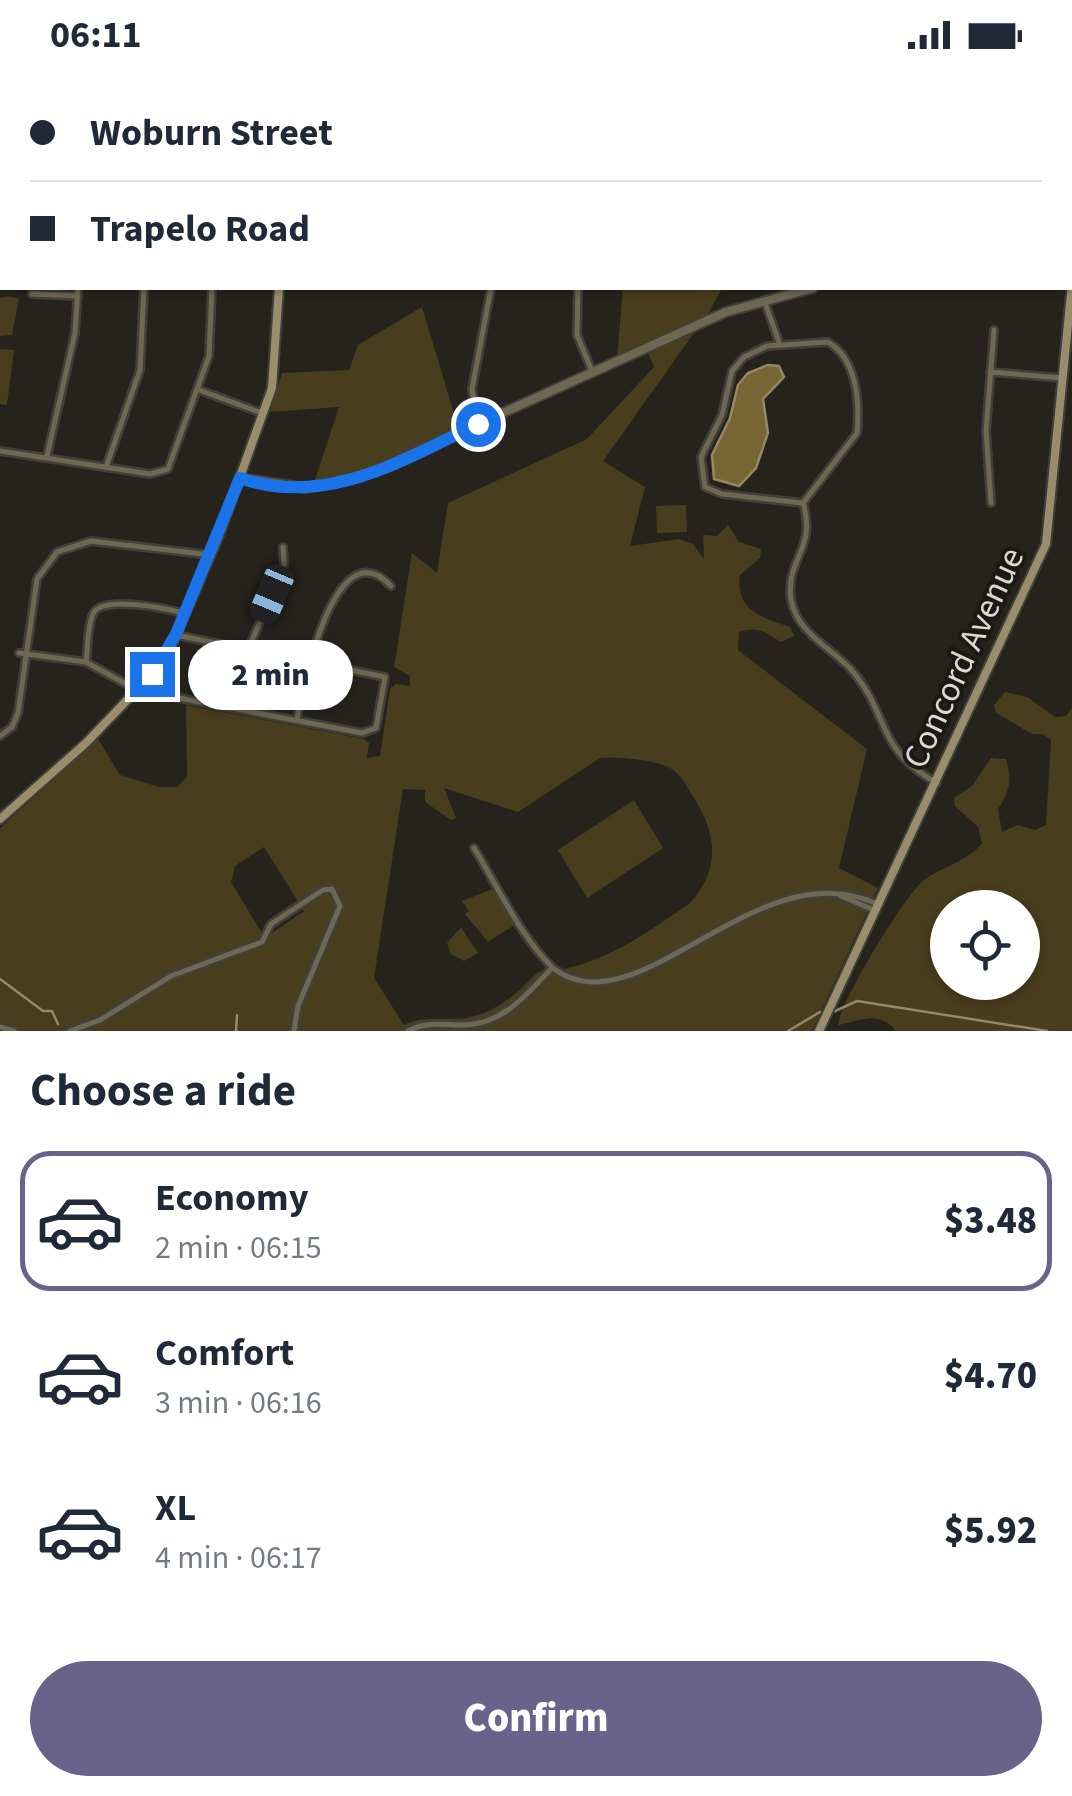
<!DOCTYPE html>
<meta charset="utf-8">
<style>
body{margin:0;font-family:"Source Sans 3",sans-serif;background:#f6f6f7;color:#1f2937;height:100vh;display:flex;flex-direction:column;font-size:38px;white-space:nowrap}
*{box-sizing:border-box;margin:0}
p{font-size:32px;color:#747a83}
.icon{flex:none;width:55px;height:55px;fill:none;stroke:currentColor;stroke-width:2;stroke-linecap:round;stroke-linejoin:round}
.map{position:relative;height:961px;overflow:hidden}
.drawer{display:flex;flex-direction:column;background:#fff;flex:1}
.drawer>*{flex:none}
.top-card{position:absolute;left:0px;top:0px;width:1072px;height:220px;box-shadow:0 2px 8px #0004;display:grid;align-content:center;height:220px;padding:0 30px;background:#fff}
.fabs{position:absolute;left:930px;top:820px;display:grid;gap:20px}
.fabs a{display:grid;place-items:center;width:110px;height:110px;border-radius:50%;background:#fff;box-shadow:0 2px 8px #0004;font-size:50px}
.end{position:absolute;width:45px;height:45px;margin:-22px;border:12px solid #1a73e8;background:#fff;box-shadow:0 0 0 5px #fff}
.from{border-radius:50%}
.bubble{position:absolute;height:70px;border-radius:35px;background:#fff;box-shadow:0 2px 8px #0004;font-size:32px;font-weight:800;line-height:70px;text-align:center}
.car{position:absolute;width:30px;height:60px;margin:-30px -15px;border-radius:12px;box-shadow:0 0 8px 2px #0007;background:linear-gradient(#222 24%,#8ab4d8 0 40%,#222 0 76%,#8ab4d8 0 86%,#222 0)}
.top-card b{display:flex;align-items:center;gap:35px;height:95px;font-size:38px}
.top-card b+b{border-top:2px solid #e0e1e3}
.top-card i{width:25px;height:25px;background:#1f2937}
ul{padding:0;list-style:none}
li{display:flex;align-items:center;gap:30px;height:140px;margin:0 20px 15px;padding:0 10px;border:5px solid transparent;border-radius:30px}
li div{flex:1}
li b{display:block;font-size:38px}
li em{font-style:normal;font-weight:800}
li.current{border-color:#69628b}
li>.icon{width:90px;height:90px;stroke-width:1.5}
h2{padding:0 30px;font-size:45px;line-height:120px}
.button{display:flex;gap:20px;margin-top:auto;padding:20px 30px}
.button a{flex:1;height:115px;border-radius:60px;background:#69628b;color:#fff;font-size:40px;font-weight:800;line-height:115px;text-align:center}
.status{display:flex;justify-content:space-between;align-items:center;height:70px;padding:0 50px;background:#fff;direction:ltr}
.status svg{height:28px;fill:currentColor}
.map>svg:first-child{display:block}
.green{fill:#483d1d;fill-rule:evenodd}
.water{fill:#763;stroke:#958864;stroke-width:2.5}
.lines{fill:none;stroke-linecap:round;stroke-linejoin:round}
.stream{stroke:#958864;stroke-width:2.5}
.minor-casing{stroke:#42403a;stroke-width:10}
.tertiary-casing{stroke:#42403a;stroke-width:12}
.secondary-casing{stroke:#42403a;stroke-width:12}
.minor{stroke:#6e6752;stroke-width:5}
.tertiary{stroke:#6e6752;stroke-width:8}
.secondary{stroke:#998d6b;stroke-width:8}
.route{stroke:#1a73e8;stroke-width:12}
.labels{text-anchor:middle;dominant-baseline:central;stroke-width:8;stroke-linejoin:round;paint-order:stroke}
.street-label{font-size:35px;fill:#dad9d5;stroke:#1b1913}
</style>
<div class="status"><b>06:11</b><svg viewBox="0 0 49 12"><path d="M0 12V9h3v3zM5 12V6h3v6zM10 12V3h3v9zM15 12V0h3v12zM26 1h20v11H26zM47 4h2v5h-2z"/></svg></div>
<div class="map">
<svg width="1072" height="961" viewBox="0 0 1072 961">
<rect width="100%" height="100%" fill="#25231c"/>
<g class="green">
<path d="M 0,0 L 62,0 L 2,2 L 2,218 L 34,221 L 0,217 Z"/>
<path d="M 642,0 L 828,0 L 641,2 Z"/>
<path d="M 891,0 L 1062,0 L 890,2 Z"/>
<path d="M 623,218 L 722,218 L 707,246 L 617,287 Z"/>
<path d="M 9,226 L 19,229 L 12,265 L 0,266 L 0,228 Z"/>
<path d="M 422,237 L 459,360 L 374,398 L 314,413 L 339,337 L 270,342 L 282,303 L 349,300 L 358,275 Z"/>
<path d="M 696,260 L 603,391 L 645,417 L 630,476 L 679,469 L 693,474 L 704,489 L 703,465 L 717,466 L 728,455 L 739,472 L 761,479 L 760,488 L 740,505 C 735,540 762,548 790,557 L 794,566 L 781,572 C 764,562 759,556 739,562 L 738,580 L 867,679 L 839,798 L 878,818 L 812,961 L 0,961 L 0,758 L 98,669 L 120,705 L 159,717 L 177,717 L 187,707 L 186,635 L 364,669 L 369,673 L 367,688 L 380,686 L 390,619 L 396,614 L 410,616 L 410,606 L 394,597 L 412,483 L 437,503 L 448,433 L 587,369 L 654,297 L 648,283 ZM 600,688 C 620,687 652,689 670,698 C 681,703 687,718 694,728 C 718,766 720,800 689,834 C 640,867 598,899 538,902 C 518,923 495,943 466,948 C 444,951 425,945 404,955 L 374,908 L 403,719 L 425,720 L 425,732 L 451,750 L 456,748 L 444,718 L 518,742 ZM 264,777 L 304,841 L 265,868 L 231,812 L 235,796 Z"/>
<path d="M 0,279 L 14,280 L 7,335 L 0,334 Z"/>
<path d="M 686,435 L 687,462 L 657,463 L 656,436 Z"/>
<path d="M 1005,622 L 1027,627 L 1055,647 L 1066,646 L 1072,638 L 1072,961 L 896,961 C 879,939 860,951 838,955 C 839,934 905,824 924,810 C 943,796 967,792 982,773 L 978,757 L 955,736 L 954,728 L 972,716 L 991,688 L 1006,689 C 1012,709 1010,722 998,739 L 1002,762 L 1018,755 L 1035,760 L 1046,755 L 1051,670 L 1043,664 L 1032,664 L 996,643 L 994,635 ZM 948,838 L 1022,838 L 1022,912 L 948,912 Z"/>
<path d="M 634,730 L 663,778 L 587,828 L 558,780 Z"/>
<path d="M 495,818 L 518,853 L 488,872 L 465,844 L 469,841 L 462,831 Z"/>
<path d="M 461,857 L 478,883 L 464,891 L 451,884 L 447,873 Z"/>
</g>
<path class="water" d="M 768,295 L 779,296 L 784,307 L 763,329 L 768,363 L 756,398 L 739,416 L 714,409 L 712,385 L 730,348 L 738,315 L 748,303 Z"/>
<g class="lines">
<g class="stream">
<path d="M 0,909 L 43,941 L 52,941 L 58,954"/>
<path d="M 833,942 L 857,931 L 1047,961"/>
<path d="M 236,961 L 237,945"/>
<path d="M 788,961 L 820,942"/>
</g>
<defs>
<g id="minor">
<path d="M 489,0 L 492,2"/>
<path d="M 103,2 L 104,0"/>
<path d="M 166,2 L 166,0"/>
<path d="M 234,2 L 234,0"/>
<path d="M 376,2 L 377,0"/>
<path d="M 405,2 L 414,0"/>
<path d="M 578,218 L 577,265 L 592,301"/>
<path d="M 32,224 L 78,226"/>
<path d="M 764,230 L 780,275"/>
<path d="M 990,302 L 1062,308"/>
<path d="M 199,320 L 262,343"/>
<path d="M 478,355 L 472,319 L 491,218"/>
<path d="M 0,381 L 150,404 L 168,399 L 209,286 L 212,218"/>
<path d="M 47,386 L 75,263 L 78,218"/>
<path d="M 106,397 L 140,300 L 144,218"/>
<path d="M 803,433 L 857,363 C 860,332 857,289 828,272 L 767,276 L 744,287 L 732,301 L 722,345 L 701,387 L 705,417 L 722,424 L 803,433 C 817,479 785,490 791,529 C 797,565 834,578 855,604 C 890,648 876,679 937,713"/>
<path d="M 991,433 L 986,360 L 994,260"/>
<path d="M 248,580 L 284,495 L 283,477"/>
<path d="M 19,583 L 86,592 L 137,620 L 362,663 L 376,658 L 385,607 L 176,565"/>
<path d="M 86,592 C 88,578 87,557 93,544 C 101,525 168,538 185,544"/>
<path d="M 297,649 C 302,620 335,455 391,516"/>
<path d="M 0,666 L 12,657 L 18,643 L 37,509 L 57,482 L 91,471 L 211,485"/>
<path d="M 474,778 C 498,817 521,868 554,899 C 639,961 757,778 877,834"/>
<path d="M 841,826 L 874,840"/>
<path d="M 0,957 L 14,961"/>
<path d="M 70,961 L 100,950 L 171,906 L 262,872 L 271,854 L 323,820 L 332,819 L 340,836 L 298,936 L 294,961"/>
<path d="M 408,961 C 426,951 442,955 462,955 C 503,955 526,925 552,898"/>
</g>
<g id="tertiary">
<path d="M 1070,157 L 1072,156"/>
<path d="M 1070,166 L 1072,167"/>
<path d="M 240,408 L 305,418 L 363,406 L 726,242 L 813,218"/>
</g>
<g id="secondary">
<path d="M 304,2 L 304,0"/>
<path d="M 0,749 L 86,673 L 152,604 L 172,574 L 219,465 L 272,318 L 279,218"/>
<path d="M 819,961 L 1046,474 L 1072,214"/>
</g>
</defs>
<use href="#minor" class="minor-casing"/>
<use href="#tertiary" class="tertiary-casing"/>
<use href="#secondary" class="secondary-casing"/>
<use href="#minor" class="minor"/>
<use href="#tertiary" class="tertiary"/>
<use href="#secondary" class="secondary"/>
</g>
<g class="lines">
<path class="route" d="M 152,604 L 176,564 L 240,408 C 324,438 404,390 478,354"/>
</g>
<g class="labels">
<g class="street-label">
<text transform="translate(964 588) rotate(-65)">Concord Avenue</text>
</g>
</g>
</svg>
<div class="fabs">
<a><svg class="icon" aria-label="locate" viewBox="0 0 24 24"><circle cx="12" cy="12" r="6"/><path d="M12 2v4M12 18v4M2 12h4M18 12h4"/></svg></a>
</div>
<i class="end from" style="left:478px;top:354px"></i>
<i class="end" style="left:152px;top:604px"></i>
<div class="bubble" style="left:188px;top:570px;width:165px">2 min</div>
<i class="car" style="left:272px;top:524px;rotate:203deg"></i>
<div class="top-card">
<b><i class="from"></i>Woburn Street</b>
<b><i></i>Trapelo Road</b>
</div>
</div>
<section class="drawer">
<h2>Choose a ride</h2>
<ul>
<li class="current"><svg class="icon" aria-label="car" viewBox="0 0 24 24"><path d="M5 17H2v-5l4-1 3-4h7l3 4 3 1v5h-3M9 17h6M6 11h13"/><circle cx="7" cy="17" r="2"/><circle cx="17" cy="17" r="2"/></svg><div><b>Economy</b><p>2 min · 06:15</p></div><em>$3.48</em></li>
<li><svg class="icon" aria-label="car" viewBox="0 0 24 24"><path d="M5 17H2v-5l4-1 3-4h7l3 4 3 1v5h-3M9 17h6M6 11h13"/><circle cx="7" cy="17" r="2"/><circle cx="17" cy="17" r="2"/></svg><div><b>Comfort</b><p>3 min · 06:16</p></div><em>$4.70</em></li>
<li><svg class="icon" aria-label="car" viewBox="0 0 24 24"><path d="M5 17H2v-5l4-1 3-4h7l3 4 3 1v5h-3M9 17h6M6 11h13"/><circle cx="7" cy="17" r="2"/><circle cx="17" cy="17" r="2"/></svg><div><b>XL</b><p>4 min · 06:17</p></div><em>$5.92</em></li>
</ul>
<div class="button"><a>Confirm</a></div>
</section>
